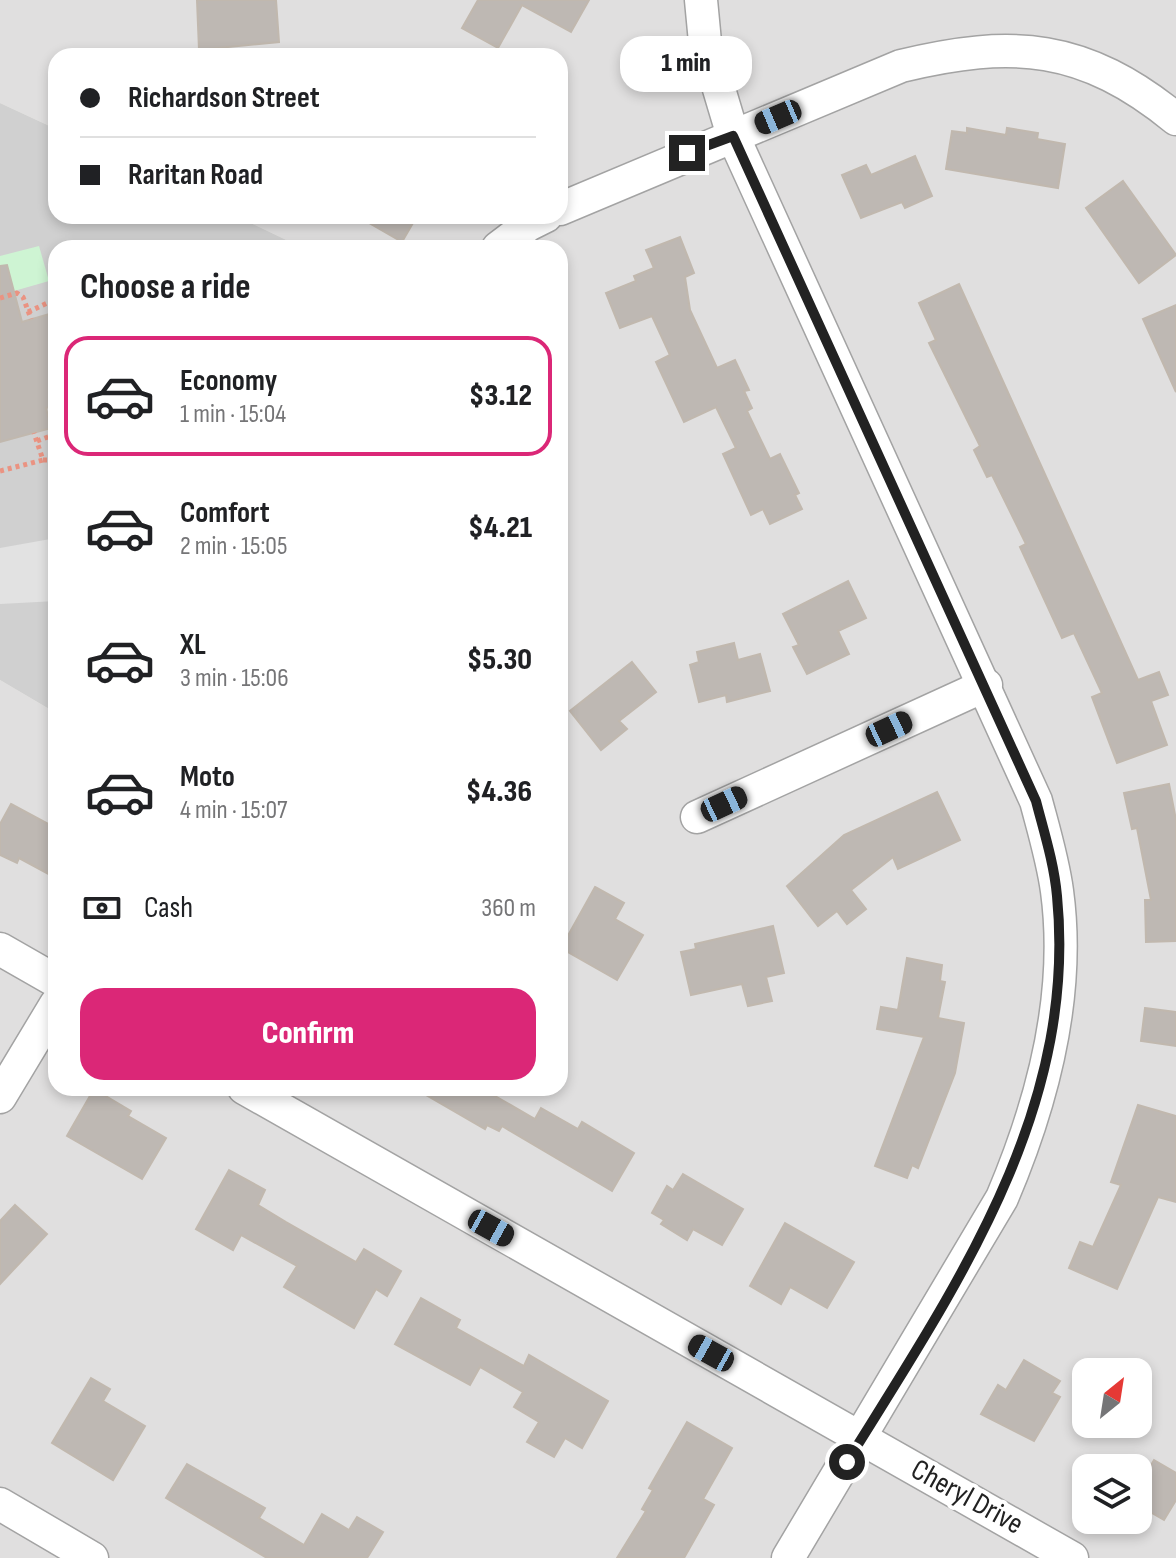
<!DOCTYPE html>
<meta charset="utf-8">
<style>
body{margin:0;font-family:"Sofia Sans Condensed",sans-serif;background:#f2f2f2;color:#202124;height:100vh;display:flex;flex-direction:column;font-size:30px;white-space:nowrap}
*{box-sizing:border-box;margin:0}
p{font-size:26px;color:#757577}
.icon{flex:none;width:44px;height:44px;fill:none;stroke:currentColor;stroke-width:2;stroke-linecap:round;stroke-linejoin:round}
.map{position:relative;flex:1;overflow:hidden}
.details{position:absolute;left:48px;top:240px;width:520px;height:856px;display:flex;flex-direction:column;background:#fff;border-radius:24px;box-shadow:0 4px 12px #0003}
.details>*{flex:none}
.hud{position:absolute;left:48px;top:48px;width:520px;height:176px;border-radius:24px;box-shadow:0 4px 12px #0003;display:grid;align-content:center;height:176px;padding:0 32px;background:#fff}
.needle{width:52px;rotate:30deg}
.buttons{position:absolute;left:1072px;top:1358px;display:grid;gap:16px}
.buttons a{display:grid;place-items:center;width:80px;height:80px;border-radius:16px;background:#fff;box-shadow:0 4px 12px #0003;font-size:40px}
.end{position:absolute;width:36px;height:36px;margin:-18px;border:10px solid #222;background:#fff;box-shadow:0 0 0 4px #fff}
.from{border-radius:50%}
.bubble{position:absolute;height:56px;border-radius:24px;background:#fff;box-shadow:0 4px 12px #0003;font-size:26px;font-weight:800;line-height:56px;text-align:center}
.car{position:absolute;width:24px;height:48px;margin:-24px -12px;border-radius:10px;box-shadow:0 0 6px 2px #0007;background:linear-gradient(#222 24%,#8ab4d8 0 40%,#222 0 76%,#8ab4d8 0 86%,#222 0)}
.hud b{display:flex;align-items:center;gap:28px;height:76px;font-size:30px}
.hud b+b{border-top:2px solid #e0e0e0}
.hud i{width:20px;height:20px;background:#202124}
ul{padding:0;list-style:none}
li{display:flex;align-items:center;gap:24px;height:120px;margin:0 16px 12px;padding:0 16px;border:4px solid transparent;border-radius:24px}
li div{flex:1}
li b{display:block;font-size:30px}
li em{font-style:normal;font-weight:800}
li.selected{border-color:#db2777}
li>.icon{width:72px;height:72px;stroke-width:1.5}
h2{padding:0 32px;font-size:36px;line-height:96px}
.pay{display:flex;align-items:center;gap:20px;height:88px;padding:0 32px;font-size:30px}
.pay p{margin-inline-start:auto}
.button{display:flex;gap:16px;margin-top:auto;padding:16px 32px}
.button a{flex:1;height:92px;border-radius:24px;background:#db2777;color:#fff;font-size:32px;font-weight:800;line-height:92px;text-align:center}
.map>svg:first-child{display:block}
.residential{fill:#e0dfdf;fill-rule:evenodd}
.religious{fill:#d0d0d0}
.park{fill:#cef4d3}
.parking{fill:#e2e2e2}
.building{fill:#beb8b3;stroke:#c1b8ae;stroke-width:2}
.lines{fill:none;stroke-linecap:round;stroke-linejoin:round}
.minor-casing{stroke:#a3a3a3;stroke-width:35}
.path{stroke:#ea9382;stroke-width:5;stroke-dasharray:4 4;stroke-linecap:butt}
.minor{stroke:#fff;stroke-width:32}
.route{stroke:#222;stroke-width:10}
.labels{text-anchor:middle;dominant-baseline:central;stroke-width:8;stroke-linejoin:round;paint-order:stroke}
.street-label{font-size:30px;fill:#222;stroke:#fff}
</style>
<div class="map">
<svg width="1176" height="1558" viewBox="0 0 1176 1558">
<rect width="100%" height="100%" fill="#f1efea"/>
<path class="residential" d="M 0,0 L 1176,0 L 1176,1558 L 0,1558 L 0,680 L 56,713 L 56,1088 L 560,1088 L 560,248 L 303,248 L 236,216 L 560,216 L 560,56 L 56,56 L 56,129 L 0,103 ZM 1086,1372 L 1138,1372 L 1138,1424 L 1086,1424 ZM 1086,1468 L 1138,1468 L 1138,1520 L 1086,1520 Z"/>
<path class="religious" d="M 0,103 L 56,129 L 56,216 L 236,216 L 303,248 L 56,248 L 56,713 L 0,680 Z"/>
<path class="park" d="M 39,246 L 49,281 L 0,295 L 0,256 Z"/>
<path class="parking" d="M 56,538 L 56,601 L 0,604 L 0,548 Z"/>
<g class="building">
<path d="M 197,0 L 276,0 L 279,42 L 199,50 Z"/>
<path d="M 478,0 L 589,0 L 571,32 L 522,5 L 498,48 L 462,28 Z"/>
<path d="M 967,128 L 1006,135 L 1007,128 L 1038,133 L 1037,139 L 1065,144 L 1058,188 L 946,169 L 952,131 L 967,133 Z"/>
<path d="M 915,156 L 932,196 L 905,208 L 902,202 L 861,218 L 842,175 L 866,165 L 871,175 Z"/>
<path d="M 1123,181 L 1176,255 L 1139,283 L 1086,208 Z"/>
<path d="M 357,216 L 417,216 L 402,242 Z"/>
<path d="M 680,237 L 694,273 L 685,277 L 690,310 L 717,368 L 735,360 L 749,390 L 744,391 L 752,408 L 747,411 L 770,459 L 780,454 L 799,493 L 795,495 L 802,509 L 770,524 L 763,509 L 751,515 L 723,454 L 736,448 L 716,407 L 684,422 L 656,362 L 670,355 L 652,316 L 620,328 L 606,293 L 636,281 L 634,276 L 654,268 L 646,250 Z"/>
<path d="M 7,265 L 22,322 L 56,312 L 56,405 L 46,408 L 51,428 L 0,442 L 0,266 Z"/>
<path d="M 959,284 L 1138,680 L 1159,672 L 1168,695 L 1151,701 L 1167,745 L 1117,763 L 1092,697 L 1102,693 L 1074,633 L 1062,638 L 1020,547 L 1026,544 L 992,475 L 987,477 L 974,450 L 980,446 L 929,343 L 936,340 L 919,303 Z"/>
<path d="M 1176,305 L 1176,392 L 1143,319 Z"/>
<path d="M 848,581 L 866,618 L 838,631 L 849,654 L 807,674 L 793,647 L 799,645 L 783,614 Z"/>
<path d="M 734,643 L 738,660 L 760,654 L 770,691 L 727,702 L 726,695 L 699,702 L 690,665 L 699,662 L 697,652 Z"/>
<path d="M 632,662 L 656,692 L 619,721 L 627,729 L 601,750 L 570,711 Z"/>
<path d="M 1169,784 L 1176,820 L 1176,941 L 1146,942 L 1145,900 L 1151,900 L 1137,828 L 1132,829 L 1124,793 Z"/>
<path d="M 937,792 L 960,840 L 898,869 L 893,857 L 851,890 L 866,909 L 847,924 L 837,911 L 818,926 L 787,886 L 844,835 Z"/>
<path d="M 11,804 L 56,828 L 56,878 L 19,858 L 17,863 L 0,855 L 0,824 Z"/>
<path d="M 595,887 L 624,903 L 615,919 L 643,935 L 617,980 L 561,948 Z"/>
<path d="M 773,926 L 784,973 L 766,977 L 772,1001 L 748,1006 L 742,984 L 691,995 L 681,952 L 696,949 L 695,944 Z"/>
<path d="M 907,958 L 942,965 L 940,981 L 945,982 L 938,1018 L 964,1023 L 955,1073 L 918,1168 L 912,1165 L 907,1178 L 875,1166 L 924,1037 L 877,1029 L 881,1007 L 898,1010 Z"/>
<path d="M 1145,1008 L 1176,1012 L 1176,1046 L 1141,1041 Z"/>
<path d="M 414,1088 L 481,1088 L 535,1119 L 541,1108 L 578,1129 L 582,1122 L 634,1153 L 612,1191 L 502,1126 L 499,1131 L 487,1125 L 485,1129 Z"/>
<path d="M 94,1089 L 131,1111 L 128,1116 L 166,1138 L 142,1179 L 67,1136 Z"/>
<path d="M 1138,1105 L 1176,1116 L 1176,1202 L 1158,1197 L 1117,1289 L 1069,1268 L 1080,1242 L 1093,1247 L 1121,1185 L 1111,1182 Z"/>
<path d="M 229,1170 L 265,1190 L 258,1205 L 286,1222 L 356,1262 L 364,1249 L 401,1271 L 387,1296 L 376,1289 L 354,1328 L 284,1287 L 297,1266 L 241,1235 L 233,1250 L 196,1229 Z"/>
<path d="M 683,1174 L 743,1209 L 722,1245 L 693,1229 L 687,1240 L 661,1224 L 664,1220 L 652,1213 L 667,1186 L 673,1190 Z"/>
<path d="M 15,1205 L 47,1234 L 0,1284 L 0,1221 Z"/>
<path d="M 785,1223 L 854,1262 L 827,1308 L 790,1287 L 781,1304 L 750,1286 Z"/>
<path d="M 421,1298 L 460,1320 L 456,1328 L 524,1366 L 529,1355 L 608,1401 L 582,1448 L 565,1438 L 554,1457 L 527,1442 L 539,1422 L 514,1407 L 523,1392 L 480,1367 L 470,1385 L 395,1344 Z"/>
<path d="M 1024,1360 L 1060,1381 L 1052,1393 L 1060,1397 L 1034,1441 L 981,1414 L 998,1385 L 1006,1390 Z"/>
<path d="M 91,1378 L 110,1389 L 103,1401 L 145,1426 L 113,1480 L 52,1443 Z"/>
<path d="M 687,1422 L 732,1448 L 703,1499 L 714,1505 L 684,1558 L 617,1558 L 646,1511 L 642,1509 L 653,1490 L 649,1488 Z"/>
<path d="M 1154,1460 L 1176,1473 L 1176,1500 L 1164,1520 L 1138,1505 L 1138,1487 Z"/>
<path d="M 187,1464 L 265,1508 L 259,1518 L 304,1545 L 322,1514 L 349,1530 L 357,1517 L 383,1532 L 367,1558 L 267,1558 L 166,1498 Z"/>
</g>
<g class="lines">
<defs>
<g id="minor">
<path d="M 701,0 L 705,42 L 733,136 L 1036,801 C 1044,831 1053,861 1057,891 C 1071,994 1042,1104 1002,1198 L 788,1558"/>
<path d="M 560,209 L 901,66 C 1013,39 1084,44 1176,119"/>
<path d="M 498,248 L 528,225 L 546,216"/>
<path d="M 697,817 L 986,685"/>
<path d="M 0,949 L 56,981"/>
<path d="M 244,1088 L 1072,1558"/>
<path d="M 0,1097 L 56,1004"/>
<path d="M 0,1504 L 92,1558"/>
</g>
</defs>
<use href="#minor" class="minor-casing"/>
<g class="path">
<path d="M 0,298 L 17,293 L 23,297 L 31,319"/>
<path d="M 28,312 L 56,299"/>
<path d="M 37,441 L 56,434"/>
<path d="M 43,460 L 56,460"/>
<path d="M 0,471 L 43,460 L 34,433"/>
</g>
<use href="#minor" class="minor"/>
</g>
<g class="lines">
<path class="route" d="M 687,153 L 733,136 L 1036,801 C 1044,832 1054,863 1057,896 C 1078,1111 955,1288 847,1462"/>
</g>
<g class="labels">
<g class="street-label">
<text transform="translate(967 1497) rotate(29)">Cheryl Drive</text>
</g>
</g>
</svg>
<div class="buttons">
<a><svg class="needle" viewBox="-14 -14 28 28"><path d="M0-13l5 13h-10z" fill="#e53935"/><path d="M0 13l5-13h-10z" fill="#757577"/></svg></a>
<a><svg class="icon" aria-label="layers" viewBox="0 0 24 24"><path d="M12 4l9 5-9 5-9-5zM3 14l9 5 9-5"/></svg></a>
</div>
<i class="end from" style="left:847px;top:1462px"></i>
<i class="end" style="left:687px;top:153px"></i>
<div class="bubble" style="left:620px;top:36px;width:132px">1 min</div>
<i class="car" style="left:778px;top:117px;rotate:247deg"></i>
<i class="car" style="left:889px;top:729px;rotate:65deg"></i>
<i class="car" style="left:724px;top:804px;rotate:65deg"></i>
<i class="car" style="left:491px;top:1228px;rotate:119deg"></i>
<i class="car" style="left:711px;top:1353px;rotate:299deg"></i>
<div class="hud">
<b><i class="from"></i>Richardson Street</b>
<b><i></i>Raritan Road</b>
</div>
<section class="details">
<h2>Choose a ride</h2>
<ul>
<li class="selected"><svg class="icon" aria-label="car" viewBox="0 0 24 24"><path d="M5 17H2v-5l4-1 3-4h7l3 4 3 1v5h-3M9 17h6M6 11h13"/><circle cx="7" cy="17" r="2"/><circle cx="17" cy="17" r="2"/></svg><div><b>Economy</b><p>1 min · 15:04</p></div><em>$3.12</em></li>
<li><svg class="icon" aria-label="car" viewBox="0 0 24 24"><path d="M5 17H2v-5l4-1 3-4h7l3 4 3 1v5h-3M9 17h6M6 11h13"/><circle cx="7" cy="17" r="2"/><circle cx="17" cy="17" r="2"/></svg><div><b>Comfort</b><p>2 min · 15:05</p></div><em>$4.21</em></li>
<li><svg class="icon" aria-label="car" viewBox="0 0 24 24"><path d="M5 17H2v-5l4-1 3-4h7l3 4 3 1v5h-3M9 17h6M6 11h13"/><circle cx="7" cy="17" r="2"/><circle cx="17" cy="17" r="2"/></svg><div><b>XL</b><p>3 min · 15:06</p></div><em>$5.30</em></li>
<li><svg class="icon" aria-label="car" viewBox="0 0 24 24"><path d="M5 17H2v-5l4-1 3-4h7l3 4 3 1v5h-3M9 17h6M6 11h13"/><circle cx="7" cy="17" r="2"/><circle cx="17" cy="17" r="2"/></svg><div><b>Moto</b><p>4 min · 15:07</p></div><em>$4.36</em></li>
</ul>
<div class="pay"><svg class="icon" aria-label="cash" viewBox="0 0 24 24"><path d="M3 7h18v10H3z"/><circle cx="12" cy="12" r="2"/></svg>Cash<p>360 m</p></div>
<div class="button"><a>Confirm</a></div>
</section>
</div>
